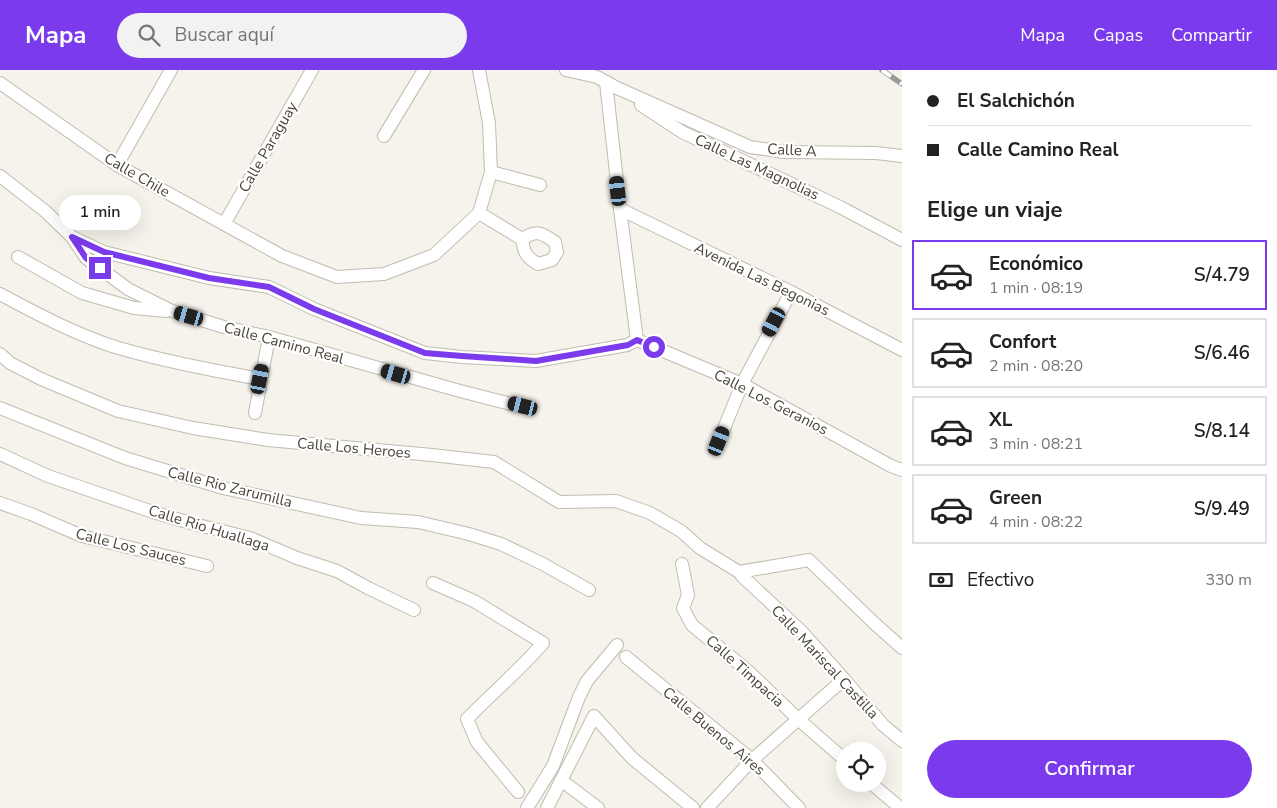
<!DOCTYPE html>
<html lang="es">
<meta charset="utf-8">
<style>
body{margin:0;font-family:"Nunito Sans",sans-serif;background:#f2f2f2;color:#222;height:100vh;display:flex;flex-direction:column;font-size:19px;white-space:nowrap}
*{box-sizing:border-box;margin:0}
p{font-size:16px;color:#767676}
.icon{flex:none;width:28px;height:28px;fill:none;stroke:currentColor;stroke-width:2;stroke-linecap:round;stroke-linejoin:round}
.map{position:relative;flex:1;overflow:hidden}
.drawer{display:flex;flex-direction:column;background:#fff;width:375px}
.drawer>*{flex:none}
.hud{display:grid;align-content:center;height:110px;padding:0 25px;background:#fff}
.fabs{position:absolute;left:836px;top:672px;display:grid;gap:10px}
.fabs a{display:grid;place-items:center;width:50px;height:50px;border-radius:50%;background:#fff;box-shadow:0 5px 20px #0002;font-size:25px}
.end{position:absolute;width:22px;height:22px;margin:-11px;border:6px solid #7c3aed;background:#fff;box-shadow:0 0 0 2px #fff}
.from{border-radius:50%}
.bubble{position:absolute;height:35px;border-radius:18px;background:#fff;box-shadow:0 5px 20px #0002;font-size:16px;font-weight:600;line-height:35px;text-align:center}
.car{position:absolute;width:15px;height:30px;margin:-15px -8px;border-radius:6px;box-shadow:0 0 4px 1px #0007;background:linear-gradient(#222 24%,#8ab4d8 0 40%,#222 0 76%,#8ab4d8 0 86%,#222 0)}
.hud b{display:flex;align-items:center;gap:18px;height:48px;font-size:19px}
.hud b+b{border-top:1px solid #e0e0e0}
.hud i{width:12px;height:12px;background:#222}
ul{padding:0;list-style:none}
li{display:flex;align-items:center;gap:15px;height:70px;margin:0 10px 8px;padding:0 15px;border:2px solid #e0e0e0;border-radius:0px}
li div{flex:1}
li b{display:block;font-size:19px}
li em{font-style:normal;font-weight:600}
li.active{border-color:#7c3aed}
li>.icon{width:45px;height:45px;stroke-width:1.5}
h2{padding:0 25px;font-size:22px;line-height:60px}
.pay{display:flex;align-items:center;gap:12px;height:55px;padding:0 25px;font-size:19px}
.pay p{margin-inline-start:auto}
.primary-button{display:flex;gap:10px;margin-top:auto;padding:10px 25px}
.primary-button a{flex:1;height:58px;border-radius:30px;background:#7c3aed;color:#fff;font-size:20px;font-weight:600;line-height:58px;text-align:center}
header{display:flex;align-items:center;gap:30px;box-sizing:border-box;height:70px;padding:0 25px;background:#7c3aed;color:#fff}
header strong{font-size:24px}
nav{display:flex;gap:28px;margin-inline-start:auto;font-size:18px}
.search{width:350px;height:45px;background:#f2f2f2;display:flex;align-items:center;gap:12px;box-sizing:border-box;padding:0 18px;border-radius:28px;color:#767676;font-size:19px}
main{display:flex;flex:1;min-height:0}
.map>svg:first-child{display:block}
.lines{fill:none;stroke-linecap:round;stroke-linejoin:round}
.minor-casing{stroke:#c2bbae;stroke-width:14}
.minor{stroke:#fff;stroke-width:12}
.rail-casing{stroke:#9a9a9a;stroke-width:5.5}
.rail{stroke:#fff;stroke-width:4;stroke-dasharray:11;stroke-linecap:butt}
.route{stroke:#7c3aed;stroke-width:6}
.labels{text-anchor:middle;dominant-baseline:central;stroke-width:4.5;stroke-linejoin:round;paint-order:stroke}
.street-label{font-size:15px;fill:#4b4439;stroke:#fff}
</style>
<header>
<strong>Mapa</strong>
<div class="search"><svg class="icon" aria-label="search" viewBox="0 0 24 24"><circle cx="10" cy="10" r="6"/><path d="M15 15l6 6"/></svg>Buscar aquí</div>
<nav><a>Mapa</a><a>Capas</a><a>Compartir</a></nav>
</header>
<main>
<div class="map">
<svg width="902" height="738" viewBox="0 0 902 738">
<rect width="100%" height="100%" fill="#f6f3ec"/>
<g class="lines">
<defs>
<g id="minor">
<path d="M 566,0 L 597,7 L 617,18 L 750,77 L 784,82 L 876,83 L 902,86"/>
<path d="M 606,12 L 620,139 L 637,270"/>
<path d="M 0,13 L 117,95 L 282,186 L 337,207 L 384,204 L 434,185 L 479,143 L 491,102 L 489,53 L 479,0"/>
<path d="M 641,35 L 682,62 L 840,137 L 902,170"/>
<path d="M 384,66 L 424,0"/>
<path d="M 117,95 L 171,0"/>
<path d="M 491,102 L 540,115"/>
<path d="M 0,106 L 45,141 L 72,167 L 86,188 L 128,219 L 172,241 L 224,257 L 269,267 L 460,321 L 523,337"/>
<path d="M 620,139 L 791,222 L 902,280"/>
<path d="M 479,143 L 522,169 C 524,183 526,187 538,194 L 552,190 L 557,182 L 555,172 C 542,163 537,159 522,169"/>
<path d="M 224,154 L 312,0"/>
<path d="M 72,167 L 104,182 L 209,208 L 269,217 L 314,239 L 425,283 L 462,287 L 536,291 L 627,275 L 637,270"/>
<path d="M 18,187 L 82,223 L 134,238 L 166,241"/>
<path d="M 0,224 C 37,244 75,264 115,277 C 163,291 212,300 260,309"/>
<path d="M 637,270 L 742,314 L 891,396 L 902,400"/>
<path d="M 0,284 L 10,293 L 41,309 L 118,341 L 193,358 L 268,370 L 432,385 L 494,392 L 559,432 L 616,431 L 650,443 L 681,461 L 700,478 L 739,502 L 742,506 L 802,562 L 844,609 L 883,655 L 902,671"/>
<path d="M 0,338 L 125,388 L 223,418 L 361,448 L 418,452 L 469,464 L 501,474 L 543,494 L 589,520"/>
<path d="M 255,343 L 269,267"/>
<path d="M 719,371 L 742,314 L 791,222"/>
<path d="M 0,384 L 48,406 L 153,442 L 194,454 L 250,468 L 297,488 L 337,501 L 368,518 L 414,540"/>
<path d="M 0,433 L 31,444 L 82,466 L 207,496"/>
<path d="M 682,494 L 688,525 L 683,538 L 692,555 L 748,601 L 798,649 L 845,690"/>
<path d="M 739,502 L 809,490 L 874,553 L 902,578"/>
<path d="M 433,513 L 474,531 L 543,573 C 520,600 492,623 467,649 L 477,672 L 518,722"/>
<path d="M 626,587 L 752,690 L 799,738"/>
<path d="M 561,710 L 598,738"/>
<path d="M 872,714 L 897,735 L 898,738"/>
<path d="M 527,738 L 553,696 L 579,627 L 587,611 L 617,575"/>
<path d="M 547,738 L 594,646 L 632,688 L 693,738"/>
<path d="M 707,738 L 752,690 L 844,609"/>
</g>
</defs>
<use href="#minor" class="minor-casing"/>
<use href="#minor" class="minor"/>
<defs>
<path id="rail" d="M 882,0 L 902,14"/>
</defs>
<use href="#rail" class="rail-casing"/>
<use href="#rail" class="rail"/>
</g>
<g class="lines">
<path class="route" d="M 100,198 L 86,188 L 72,167 L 104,182 L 209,208 L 269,217 L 314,239 L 425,283 L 462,286 L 536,291 L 628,275 L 637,270 L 654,277"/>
</g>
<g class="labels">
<g class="street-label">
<text transform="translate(268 77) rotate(-60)">Calle Paraguay</text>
<text transform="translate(792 80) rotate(3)">Calle A</text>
<text transform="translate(757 97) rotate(25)">Calle Las Magnolias</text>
<text transform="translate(137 105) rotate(30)">Calle Chile</text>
<text transform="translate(762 209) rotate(26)">Avenida Las Begonias</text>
<text transform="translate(284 273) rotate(15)">Calle Camino Real</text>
<text transform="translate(771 332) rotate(27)">Calle Los Geranios</text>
<text transform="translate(354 378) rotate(5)">Calle Los Heroes</text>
<text transform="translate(230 417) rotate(14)">Calle Rio Zarumilla</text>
<text transform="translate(209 458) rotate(17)">Calle Rio Huallaga</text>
<text transform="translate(131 477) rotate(14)">Calle Los Sauces</text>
<text transform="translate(825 592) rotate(47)">Calle Mariscal Castilla</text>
<text transform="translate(745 601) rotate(42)">Calle Timpacia</text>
<text transform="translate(714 661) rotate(40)">Calle Buenos Aires</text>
</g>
</g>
</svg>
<div class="fabs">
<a><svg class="icon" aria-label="locate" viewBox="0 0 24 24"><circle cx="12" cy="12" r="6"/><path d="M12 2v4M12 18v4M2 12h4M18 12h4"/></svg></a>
</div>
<i class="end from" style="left:654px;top:277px"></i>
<i class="end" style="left:100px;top:198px"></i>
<div class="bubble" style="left:59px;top:125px;width:82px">1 min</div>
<i class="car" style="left:618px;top:121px;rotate:354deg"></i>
<i class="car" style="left:189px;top:246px;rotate:286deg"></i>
<i class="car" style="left:774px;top:252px;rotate:208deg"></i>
<i class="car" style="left:396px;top:304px;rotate:286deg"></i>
<i class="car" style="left:260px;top:309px;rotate:11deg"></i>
<i class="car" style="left:523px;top:336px;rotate:284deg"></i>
<i class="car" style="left:719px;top:371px;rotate:22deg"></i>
</div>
<section class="drawer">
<div class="hud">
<b><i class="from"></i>El Salchichón</b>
<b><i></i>Calle Camino Real</b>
</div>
<h2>Elige un viaje</h2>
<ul>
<li class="active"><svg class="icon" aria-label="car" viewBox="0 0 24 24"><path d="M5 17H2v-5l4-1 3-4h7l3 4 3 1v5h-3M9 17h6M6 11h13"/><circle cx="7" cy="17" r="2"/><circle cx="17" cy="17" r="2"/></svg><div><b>Económico</b><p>1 min · 08:19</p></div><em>S/4.79</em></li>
<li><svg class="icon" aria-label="car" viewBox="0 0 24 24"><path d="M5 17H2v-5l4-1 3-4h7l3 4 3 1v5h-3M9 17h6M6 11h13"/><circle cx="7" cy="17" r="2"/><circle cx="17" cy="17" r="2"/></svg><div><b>Confort</b><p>2 min · 08:20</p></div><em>S/6.46</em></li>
<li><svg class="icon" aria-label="car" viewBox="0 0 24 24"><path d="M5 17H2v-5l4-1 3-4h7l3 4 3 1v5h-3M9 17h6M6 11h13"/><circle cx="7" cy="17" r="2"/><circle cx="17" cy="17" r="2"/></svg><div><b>XL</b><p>3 min · 08:21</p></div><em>S/8.14</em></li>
<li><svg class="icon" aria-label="car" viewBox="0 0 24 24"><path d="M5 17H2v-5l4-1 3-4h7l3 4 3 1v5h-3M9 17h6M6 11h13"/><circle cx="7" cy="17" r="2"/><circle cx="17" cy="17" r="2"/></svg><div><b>Green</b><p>4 min · 08:22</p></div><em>S/9.49</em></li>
</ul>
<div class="pay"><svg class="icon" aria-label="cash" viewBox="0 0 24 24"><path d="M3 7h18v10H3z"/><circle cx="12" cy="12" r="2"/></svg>Efectivo<p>330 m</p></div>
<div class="primary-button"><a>Confirmar</a></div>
</section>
</main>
